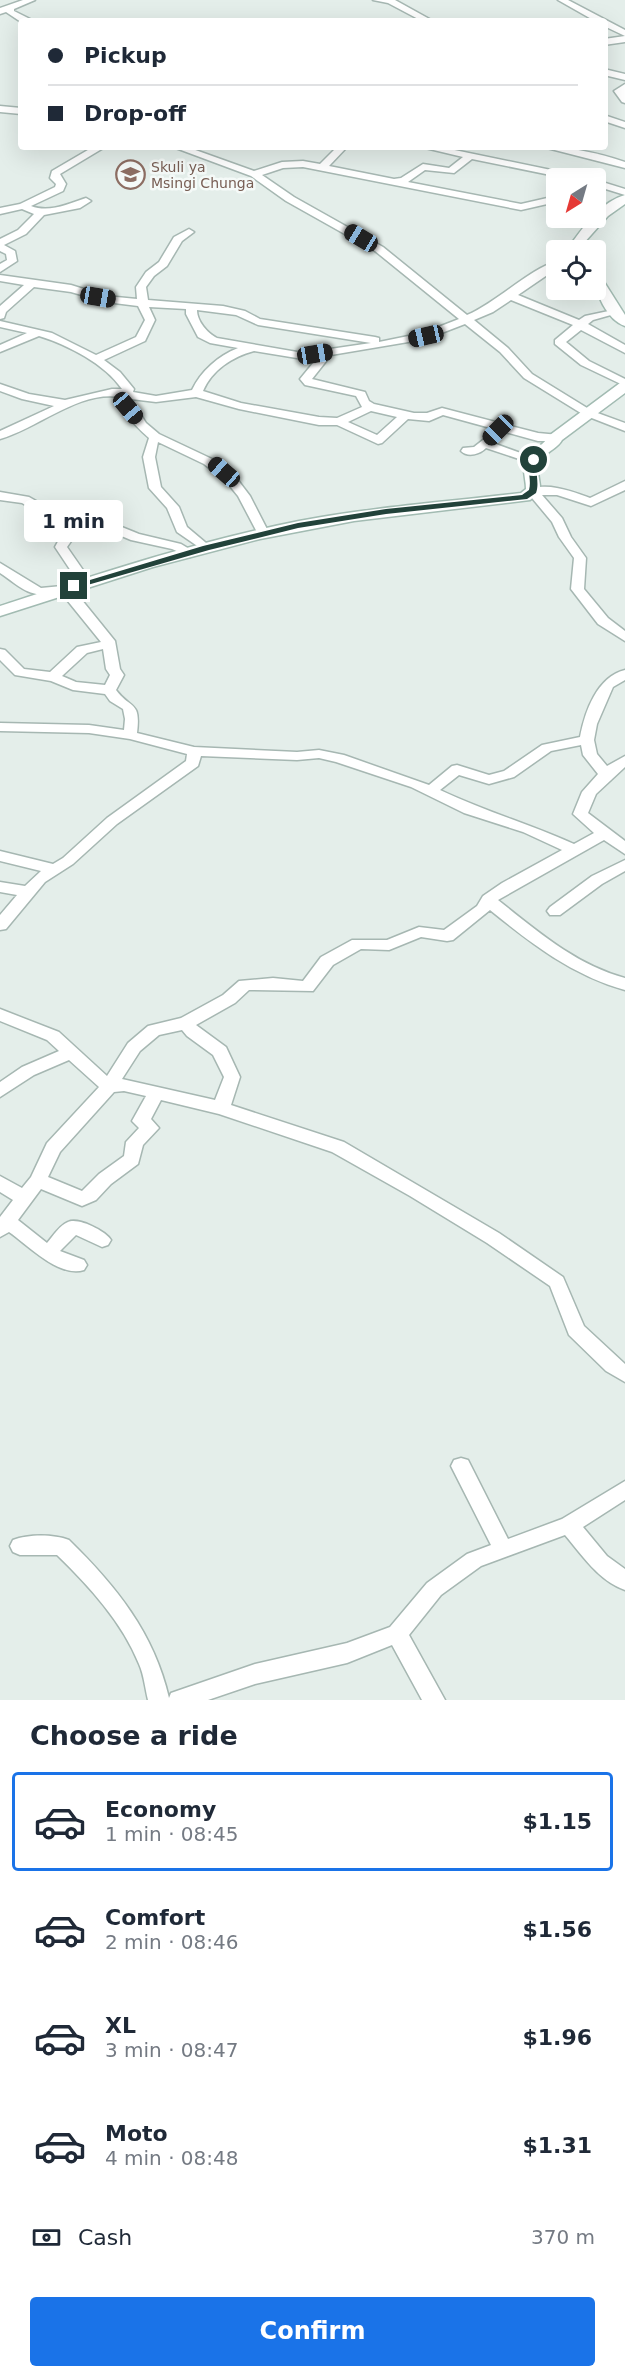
<!DOCTYPE html>
<meta charset="utf-8">
<style>
body{margin:0;font-family:"DejaVu Sans",sans-serif;background:#f2f2f3;color:#1f2937;height:100vh;display:flex;flex-direction:column;font-size:22px;white-space:nowrap}
*{box-sizing:border-box;margin:0}
p{font-size:20px;color:#747a83}
.icon{flex:none;width:33px;height:33px;fill:none;stroke:currentColor;stroke-width:2;stroke-linecap:round;stroke-linejoin:round}
.map{position:relative;height:1700px;overflow:hidden}
.details{display:flex;flex-direction:column;background:#fff;flex:1}
.details>*{flex:none}
.top-card{position:absolute;left:18px;top:18px;width:590px;height:132px;border-radius:6px;box-shadow:0 6px 24px #0002;display:grid;align-content:center;height:132px;padding:0 30px;background:#fff}
.needle{width:39px;rotate:217deg}
.tools{position:absolute;left:546px;top:168px;display:grid;gap:12px}
.tools a{display:grid;place-items:center;width:60px;height:60px;border-radius:6px;background:#fff;box-shadow:0 6px 24px #0002;font-size:30px}
.end{position:absolute;width:27px;height:27px;margin:-14px;border:8px solid #22423a;background:#fff;box-shadow:0 0 0 3px #fff}
.from{border-radius:50%}
.bubble{position:absolute;height:42px;border-radius:6px;background:#fff;box-shadow:0 6px 24px #0002;font-size:20px;font-weight:700;line-height:42px;text-align:center}
.car{position:absolute;width:18px;height:36px;margin:-18px -9px;border-radius:8px;box-shadow:0 0 4px 2px #0007;background:linear-gradient(#222 24%,#8ab4d8 0 40%,#222 0 76%,#8ab4d8 0 86%,#222 0)}
.top-card b{display:flex;align-items:center;gap:21px;height:57px;font-size:22px}
.top-card b+b{border-top:2px solid #e0e1e3}
.top-card i{width:15px;height:15px;background:#1f2937}
ul{padding:0;list-style:none}
li{display:flex;align-items:center;gap:18px;height:99px;margin:0 12px 9px;padding:0 18px;border:3px solid transparent;border-radius:6px}
li div{flex:1}
li b{display:block;font-size:22px}
li em{font-style:normal;font-weight:700}
li.active{border-color:#1a73e8}
li>.icon{width:54px;height:54px;stroke-width:1.5}
h2{padding:0 30px;font-size:27px;line-height:72px}
.pay{display:flex;align-items:center;gap:15px;height:66px;padding:0 30px;font-size:22px}
.pay p{margin-inline-start:auto}
.action{display:flex;gap:12px;margin-top:auto;padding:12px 30px}
.action a{flex:1;height:69px;border-radius:6px;background:#1a73e8;color:#fff;font-size:24px;font-weight:700;line-height:69px;text-align:center}
.map>svg:first-child{display:block}
.lines{fill:none;stroke-linecap:round;stroke-linejoin:round}
.street-casing{stroke:#a6b7b2;stroke-width:3}
.secondary-casing{stroke:#a2bbb2;stroke-width:3}
.street{fill:#fff;fill-rule:evenodd}
.secondary{fill:#fff;fill-rule:evenodd}
.route{fill:#22423a}
.labels{text-anchor:middle;dominant-baseline:central;stroke-width:5;stroke-linejoin:round;paint-order:stroke}
.far-education-label{font-size:14px;fill:#785e54;stroke:#f5faf8;text-anchor:start}
</style>
<div class="map">
<svg width="625" height="1700" viewBox="0 0 625 1700">
<rect width="100%" height="100%" fill="#e4eeea"/>
<g class="lines">
<defs>
<g id="street">
<path d="M 23,0 L 35,0 L 14,9 L 14,11 L 34,21 L 21,22 L 6,12 L 0,14 L 0,8 Z"/>
<path d="M 373,0 L 395,0 L 433,21 L 422,21 L 388,3 Z"/>
<path d="M 558,0 L 568,0 L 625,30 L 625,36 L 604,26 L 604,21 L 595,21 Z"/>
<path d="M 625,36 L 625,42 L 604,45 L 604,39 Z"/>
<path d="M 604,69 L 625,74 L 625,80 L 604,75 Z"/>
<path d="M 625,84 L 625,103 L 622,102 L 614,91 Z"/>
<path d="M 0,106 L 21,108 L 21,114 L 0,112 Z"/>
<path d="M 604,115 L 625,122 L 625,128 L 604,121 Z"/>
<path d="M 93,147 L 105,147 L 60,174 L 66,184 L 63,191 L 31,206 C 49,213 68,204 86,198 L 91,201 L 80,208 L 44,215 L 26,234 L 4,245 L 15,251 L 17,261 L 0,272 L 0,264 L 7,260 L 6,254 L 0,251 L 0,239 L 18,230 L 34,214 L 22,209 L 0,214 L 0,208 L 20,204 L 55,187 L 56,184 L 50,178 L 52,171 Z"/>
<path d="M 173,147 L 187,147 L 254,171 L 282,162 L 303,161 L 320,164 L 337,147 L 347,147 L 329,166 L 394,179 L 401,178 L 423,164 L 449,168 L 463,157 L 421,147 L 440,147 L 580,176 L 582,178 L 565,178 L 472,159 L 454,173 L 425,170 L 408,182 L 521,204 L 556,196 L 556,202 L 521,210 L 303,167 L 283,168 L 262,175 L 294,197 L 383,247 L 467,315 C 496,303 532,267 556,262 L 556,269 L 518,295 L 579,320 L 585,316 L 618,309 L 618,313 L 593,320 L 588,324 L 625,345 L 625,353 L 581,330 L 566,342 L 589,361 L 625,379 L 625,386 L 581,365 L 555,344 L 555,340 L 573,325 L 511,300 L 493,312 L 474,320 L 508,348 L 532,374 L 592,411 L 625,423 L 625,431 L 584,415 L 524,378 L 500,352 L 465,324 L 426,339 L 331,355 L 312,379 L 365,392 L 369,401 L 374,404 L 414,413 L 427,413 L 442,408 L 538,433 L 559,435 L 559,441 L 538,441 L 443,415 L 429,421 L 408,419 L 382,443 L 378,444 L 337,425 L 319,425 L 239,409 L 196,397 L 156,402 L 131,399 L 146,423 L 159,434 L 212,459 L 234,475 L 250,496 L 269,533 L 267,536 L 259,536 L 238,496 L 225,480 L 204,464 L 158,442 L 155,457 L 161,487 L 179,507 L 187,527 L 212,548 L 206,552 L 177,532 L 167,508 L 149,488 L 143,457 L 149,438 C 139,429 119,410 120,397 C 80,390 38,428 0,439 L 0,431 L 54,406 L 22,399 L 0,391 L 0,384 L 29,394 L 65,400 L 112,389 L 122,389 C 105,364 68,345 39,336 L 0,352 L 0,345 L 27,333 L 0,327 L 0,321 L 52,333 L 96,355 L 136,337 L 145,320 L 138,306 L 106,302 L 71,292 L 34,287 L 6,312 L 4,318 L 0,319 L 0,306 L 24,285 L 0,281 L 0,275 L 71,285 L 106,296 L 137,299 L 136,287 L 146,272 L 159,262 L 174,237 L 189,229 L 194,232 L 182,241 L 167,266 L 154,276 L 146,287 L 148,300 L 223,306 L 245,311 L 260,319 L 375,337 L 379,338 L 379,342 L 423,333 L 459,319 L 375,251 L 286,201 L 251,176 ZM 149,307 L 186,309 L 186,314 L 198,337 L 210,343 L 238,348 C 218,356 201,371 192,390 L 156,396 L 133,392 L 134,389 L 120,372 L 104,360 L 145,341 L 155,320 ZM 197,310 L 236,315 L 258,325 L 371,343 L 303,353 L 217,338 C 207,333 197,321 197,310 ZM 254,351 L 303,359 L 318,357 L 300,379 L 305,385 L 356,396 L 362,407 L 337,418 L 319,417 L 241,403 L 203,391 C 212,370 232,357 254,351 ZM 371,411 L 397,417 L 377,435 L 348,422 Z"/>
<path d="M 543,147 C 572,147 598,153 625,162 L 625,168 Z"/>
<path d="M 596,180 L 625,189 L 625,195 L 596,186 Z"/>
<path d="M 596,204 L 611,207 L 612,209 L 607,212 L 596,210 Z"/>
<path d="M 492,433 L 498,437 L 493,443 L 540,460 L 534,464 L 486,448 C 480,454 468,458 461,451 L 463,448 L 474,447 Z"/>
<path d="M 625,481 L 625,490 L 591,506 L 557,495 L 542,495 L 562,518 L 571,537 L 586,558 L 584,589 L 608,618 L 625,631 L 625,641 L 598,624 L 571,589 L 574,558 L 559,537 L 552,522 L 527,492 C 542,480 574,492 590,498 Z"/>
<path d="M 0,492 L 29,497 L 52,510 L 97,517 L 139,534 L 181,544 L 196,553 L 190,557 L 172,549 L 131,540 L 88,522 L 72,533 L 74,537 L 67,547 L 92,583 L 91,586 L 81,586 L 55,547 L 61,536 L 59,532 L 75,520 L 46,517 L 22,503 L 0,500 Z"/>
<path d="M 0,563 L 41,588 L 62,586 L 77,594 L 115,641 L 120,669 L 124,675 L 116,690 C 131,710 141,700 137,733 L 194,747 L 297,752 L 319,750 L 344,755 L 429,785 L 452,766 L 457,765 L 489,775 L 504,771 L 542,745 L 580,737 C 585,711 597,677 625,670 L 625,680 L 613,687 L 597,724 L 594,740 L 597,754 L 607,766 L 625,756 L 625,767 L 596,794 L 588,813 L 625,841 L 625,854 L 604,840 L 498,900 C 537,931 576,965 625,978 L 625,990 C 572,975 532,944 490,910 L 453,940 L 447,941 L 421,937 L 389,950 L 361,949 L 333,965 L 313,991 L 249,990 L 235,1003 L 196,1025 L 226,1047 L 240,1077 L 231,1105 L 344,1142 L 499,1233 L 563,1277 L 584,1326 L 625,1364 L 625,1382 L 606,1371 L 569,1335 L 550,1286 L 487,1243 L 410,1196 L 332,1152 L 219,1114 L 161,1100 L 151,1119 L 159,1128 L 143,1145 L 138,1164 L 111,1184 L 96,1200 L 82,1206 L 41,1189 L 18,1220 L 47,1243 C 53,1236 60,1225 68,1222 C 78,1217 106,1231 111,1240 L 108,1245 L 102,1247 L 76,1235 L 60,1251 L 84,1260 L 87,1265 L 84,1270 C 59,1278 28,1245 9,1232 L 0,1237 L 0,1217 L 13,1200 L 0,1192 L 0,1176 L 22,1188 L 31,1177 L 47,1143 L 99,1087 L 69,1060 L 34,1075 L 0,1097 L 0,1082 L 22,1067 L 59,1051 L 47,1040 L 0,1021 L 0,1009 L 59,1032 L 107,1076 L 128,1043 L 148,1026 L 181,1018 L 223,995 L 239,981 L 273,978 L 303,981 L 321,957 L 352,940 L 387,940 L 419,927 L 444,930 L 477,906 L 483,896 L 502,883 L 562,850 L 523,832 L 464,813 L 411,787 L 336,762 L 319,758 L 297,760 L 201,756 L 198,766 L 117,824 L 73,864 L 45,882 L 6,929 L 0,930 L 0,915 L 17,895 L 0,892 L 0,882 L 25,886 L 41,871 L 0,861 L 0,851 L 53,864 L 63,858 L 107,818 L 186,761 L 187,754 L 130,739 L 89,733 L 0,731 L 0,723 L 89,725 L 124,730 L 125,719 L 123,709 L 110,701 L 105,694 L 73,690 L 51,681 L 15,675 L 0,660 L 0,649 L 5,650 L 24,669 L 50,672 L 77,647 L 101,642 L 67,600 L 59,594 C 27,597 25,590 0,573 ZM 103,649 L 106,669 L 110,675 L 105,685 L 76,682 L 62,676 L 87,653 ZM 581,745 L 583,755 L 598,774 L 582,792 L 573,814 L 594,833 L 574,844 C 530,824 484,811 440,790 L 459,775 L 489,784 L 514,777 L 551,751 ZM 182,1030 L 187,1036 L 213,1055 L 224,1077 L 215,1100 L 122,1079 L 140,1051 L 159,1035 ZM 124,1091 L 146,1096 L 132,1121 L 139,1128 L 126,1142 L 124,1156 L 99,1174 L 82,1191 L 48,1177 L 60,1152 L 114,1092 Z"/>
<path d="M 625,860 L 625,871 L 602,884 L 560,915 L 550,915 L 547,911 L 550,907 L 592,876 Z"/>
<path d="M 461,1458 L 468,1460 L 508,1539 L 562,1519 L 625,1481 L 625,1500 L 583,1527 L 607,1556 L 625,1569 L 625,1590 C 599,1581 582,1555 565,1535 L 481,1566 L 441,1595 L 409,1635 L 445,1700 L 422,1700 L 392,1645 L 347,1663 L 255,1684 L 208,1700 L 148,1700 C 145,1688 144,1675 139,1664 C 122,1622 89,1586 57,1555 L 20,1555 L 13,1552 L 10,1546 L 13,1540 C 28,1534 54,1534 69,1540 C 116,1586 154,1633 169,1698 L 171,1693 L 255,1664 L 347,1643 L 390,1627 L 427,1583 L 467,1554 L 491,1545 L 451,1466 L 454,1460 Z"/>
</g>
<g id="secondary">
<path d="M 625,195 L 625,204 L 608,216 L 583,244 L 584,250 L 572,250 L 571,244 C 585,225 601,202 625,195 Z"/>
<path d="M 596,276 L 601,277 L 625,315 L 625,326 C 607,320 594,292 596,276 Z"/>
<path d="M 625,382 L 625,393 L 562,440 C 557,450 540,454 538,466 C 537,475 541,483 540,492 L 530,500 L 354,521 L 260,539 L 153,567 L 0,616 L 0,606 C 98,574 197,541 299,521 C 372,507 447,502 521,493 L 526,489 C 526,482 524,476 524,469 C 524,453 543,447 550,435 L 620,383 Z"/>
</g>
</defs>
<use href="#street" class="street-casing"/>
<use href="#secondary" class="secondary-casing"/>
<use href="#street" class="street"/>
<use href="#secondary" class="secondary"/>
</g>
<path class="route" d="M 531,458 L 538,460 C 534,471 540,482 536,493 L 527,499 L 386,514 L 298,528 L 209,550 L 77,588 L 70,586 L 203,546 L 298,523 L 386,509 L 522,495 L 529,490 C 532,479 526,470 531,458 Z"/>
<defs>
<symbol id="school-ring" viewBox="-11 -11 22 22"><circle r="9.5" fill="#f5faf8" stroke="#8d6e63" stroke-width="1.5"/><path d="M0-5L7-2L0 1L-7-2ZM-4 1L0 2.5L4 1V4Q0 6-4 4Z" fill="#8d6e63"/></symbol>
</defs>
<g fill-rule="evenodd">
<use href="#school-ring" x="114" y="158" width="33" height="33"/>
</g>
<g class="labels">
<g class="far-education-label">
<text x="151" y="167">Skuli ya<tspan x="151" dy="16">Msingi Chunga</tspan></text>
</g>
</g>
</svg>
<div class="tools">
<a><svg class="needle" viewBox="-14 -14 28 28"><path d="M0-13l5 13h-10z" fill="#e53935"/><path d="M0 13l5-13h-10z" fill="#747a83"/></svg></a>
<a><svg class="icon" aria-label="locate" viewBox="0 0 24 24"><circle cx="12" cy="12" r="6"/><path d="M12 2v4M12 18v4M2 12h4M18 12h4"/></svg></a>
</div>
<i class="end from" style="left:534px;top:460px"></i>
<i class="end" style="left:74px;top:586px"></i>
<div class="bubble" style="left:24px;top:500px;width:99px">1 min</div>
<i class="car" style="left:361px;top:238px;rotate:301deg"></i>
<i class="car" style="left:98px;top:297px;rotate:100deg"></i>
<i class="car" style="left:426px;top:336px;rotate:257deg"></i>
<i class="car" style="left:315px;top:354px;rotate:81deg"></i>
<i class="car" style="left:128px;top:408px;rotate:140deg"></i>
<i class="car" style="left:498px;top:430px;rotate:225deg"></i>
<i class="car" style="left:224px;top:472px;rotate:311deg"></i>
<div class="top-card">
<b><i class="from"></i>Pickup</b>
<b><i></i>Drop-off</b>
</div>
</div>
<section class="details">
<h2>Choose a ride</h2>
<ul>
<li class="active"><svg class="icon" aria-label="car" viewBox="0 0 24 24"><path d="M5 17H2v-5l4-1 3-4h7l3 4 3 1v5h-3M9 17h6M6 11h13"/><circle cx="7" cy="17" r="2"/><circle cx="17" cy="17" r="2"/></svg><div><b>Economy</b><p>1 min · 08:45</p></div><em>$1.15</em></li>
<li><svg class="icon" aria-label="car" viewBox="0 0 24 24"><path d="M5 17H2v-5l4-1 3-4h7l3 4 3 1v5h-3M9 17h6M6 11h13"/><circle cx="7" cy="17" r="2"/><circle cx="17" cy="17" r="2"/></svg><div><b>Comfort</b><p>2 min · 08:46</p></div><em>$1.56</em></li>
<li><svg class="icon" aria-label="car" viewBox="0 0 24 24"><path d="M5 17H2v-5l4-1 3-4h7l3 4 3 1v5h-3M9 17h6M6 11h13"/><circle cx="7" cy="17" r="2"/><circle cx="17" cy="17" r="2"/></svg><div><b>XL</b><p>3 min · 08:47</p></div><em>$1.96</em></li>
<li><svg class="icon" aria-label="car" viewBox="0 0 24 24"><path d="M5 17H2v-5l4-1 3-4h7l3 4 3 1v5h-3M9 17h6M6 11h13"/><circle cx="7" cy="17" r="2"/><circle cx="17" cy="17" r="2"/></svg><div><b>Moto</b><p>4 min · 08:48</p></div><em>$1.31</em></li>
</ul>
<div class="pay"><svg class="icon" aria-label="cash" viewBox="0 0 24 24"><path d="M3 7h18v10H3z"/><circle cx="12" cy="12" r="2"/></svg>Cash<p>370 m</p></div>
<div class="action"><a>Confirm</a></div>
</section>
